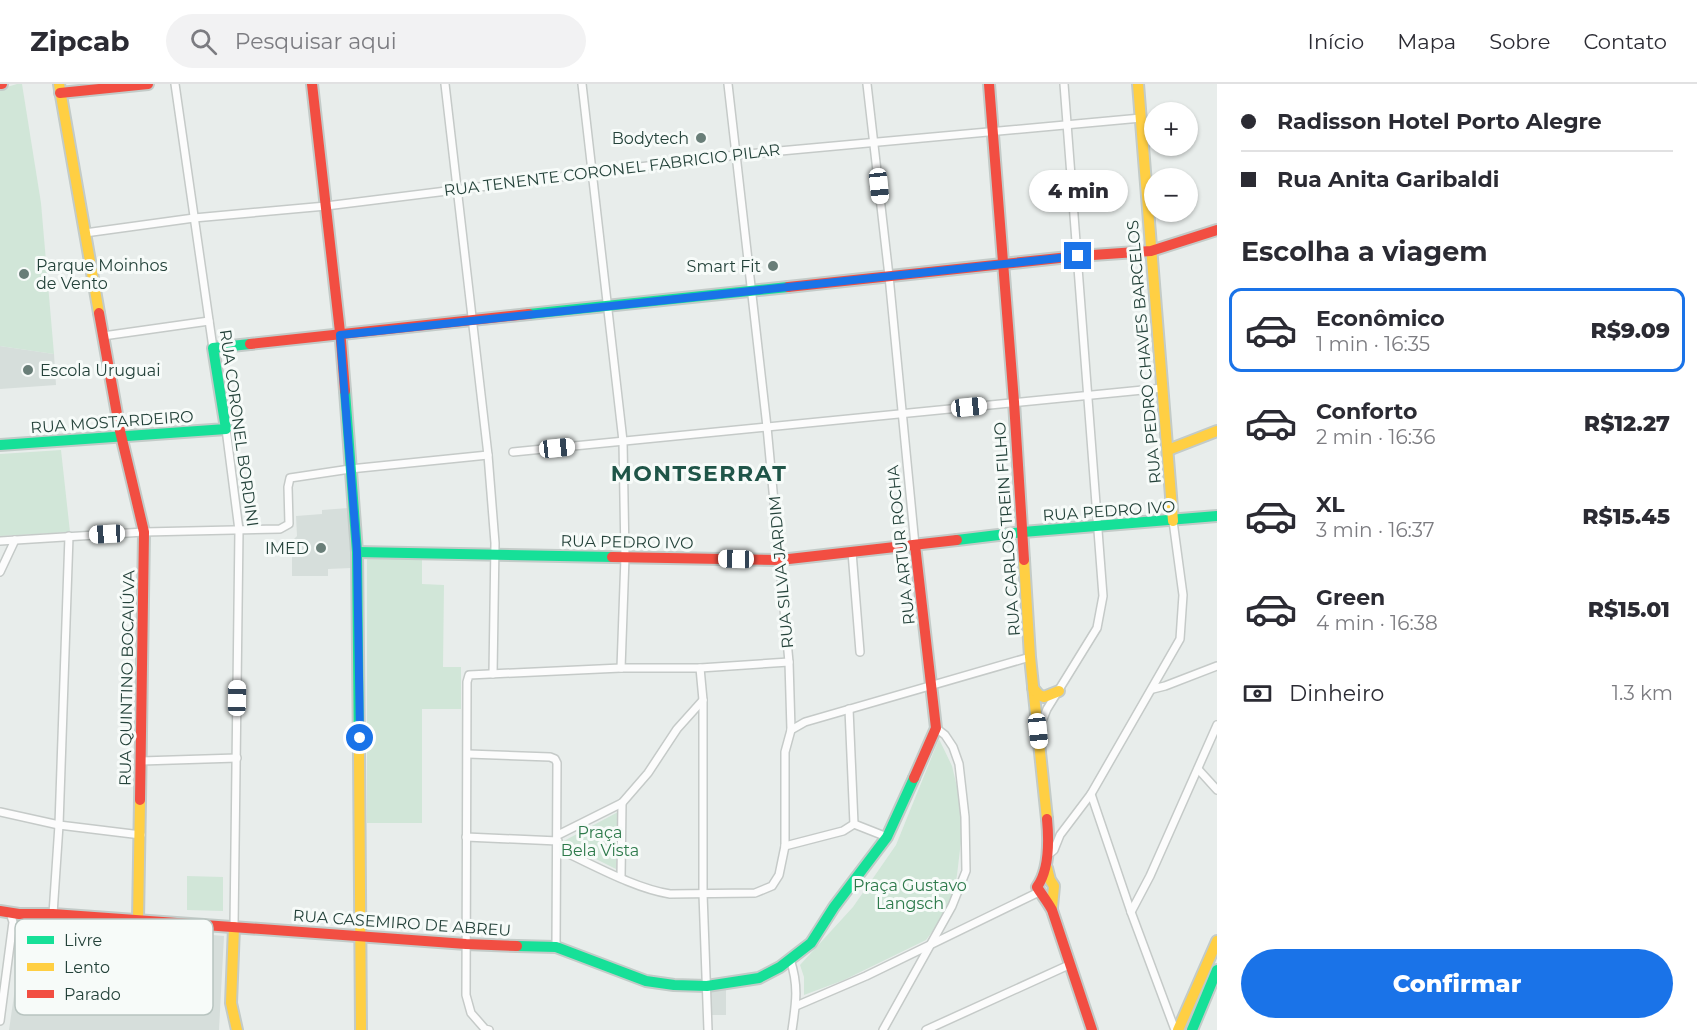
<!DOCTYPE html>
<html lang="pt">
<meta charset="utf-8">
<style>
body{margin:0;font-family:Montserrat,sans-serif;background:#f2f2f3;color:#2b2b33;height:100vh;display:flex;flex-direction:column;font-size:22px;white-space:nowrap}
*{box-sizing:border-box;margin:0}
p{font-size:20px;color:#7c7c81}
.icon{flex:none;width:33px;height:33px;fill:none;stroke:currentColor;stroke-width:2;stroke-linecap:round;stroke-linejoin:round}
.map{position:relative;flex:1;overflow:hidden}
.details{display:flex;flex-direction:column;background:#fff;width:480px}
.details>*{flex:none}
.hud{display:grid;align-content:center;height:132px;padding:0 24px;background:#fff}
.buttons{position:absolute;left:1144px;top:18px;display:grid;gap:12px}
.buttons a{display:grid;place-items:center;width:54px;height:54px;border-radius:50%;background:#fff;box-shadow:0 2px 4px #0004;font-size:30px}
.end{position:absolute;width:27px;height:27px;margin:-14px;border:8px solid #1a73e8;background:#fff;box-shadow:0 0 0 3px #fff}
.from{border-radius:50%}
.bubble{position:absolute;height:42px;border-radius:21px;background:#fff;box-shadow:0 2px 4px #0004;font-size:20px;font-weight:800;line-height:42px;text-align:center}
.car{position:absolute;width:18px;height:36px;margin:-18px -9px;border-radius:8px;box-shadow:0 0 4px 2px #0007;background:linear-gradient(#fff 24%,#345 0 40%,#fff 0 76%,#345 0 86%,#fff 0)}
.hud b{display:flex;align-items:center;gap:21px;height:57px;font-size:22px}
.hud b+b{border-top:2px solid #e1e1e2}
.hud i{width:15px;height:15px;background:#2b2b33}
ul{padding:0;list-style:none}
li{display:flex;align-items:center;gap:18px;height:84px;margin:0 12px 9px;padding:0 12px;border:3px solid transparent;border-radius:12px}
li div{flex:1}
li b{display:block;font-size:22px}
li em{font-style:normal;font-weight:800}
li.selected{border-color:#1a73e8}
li>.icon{width:54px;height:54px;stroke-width:1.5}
h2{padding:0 24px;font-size:27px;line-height:72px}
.pay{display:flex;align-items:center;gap:15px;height:66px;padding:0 24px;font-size:22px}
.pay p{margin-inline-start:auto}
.primary-button{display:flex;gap:12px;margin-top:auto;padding:12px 24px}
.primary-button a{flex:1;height:69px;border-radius:36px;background:#1a73e8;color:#fff;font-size:24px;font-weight:800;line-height:69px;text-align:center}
header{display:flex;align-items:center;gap:36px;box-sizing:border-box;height:84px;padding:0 30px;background:#fff;border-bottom:2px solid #e1e1e2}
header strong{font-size:28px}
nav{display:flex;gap:33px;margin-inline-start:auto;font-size:21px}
.search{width:420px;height:54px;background:#f2f2f3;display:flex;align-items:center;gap:15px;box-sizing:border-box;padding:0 21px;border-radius:33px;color:#7c7c81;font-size:22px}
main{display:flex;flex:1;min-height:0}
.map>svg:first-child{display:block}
.built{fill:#d6dedb}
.green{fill:#d1e6d8}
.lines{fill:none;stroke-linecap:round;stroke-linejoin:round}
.street-casing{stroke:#c5cac8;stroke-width:10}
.fast-casing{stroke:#c3cbc8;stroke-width:14}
.slow-casing{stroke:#c3cbc8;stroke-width:14}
.jam-casing{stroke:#c3cbc8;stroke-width:14}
.street{stroke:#fcfcfc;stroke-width:7}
.fast{stroke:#16e098;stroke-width:10}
.slow{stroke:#ffcf43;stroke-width:10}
.jam{stroke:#f24e42;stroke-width:10}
.route{stroke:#1a73e8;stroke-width:8}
.poi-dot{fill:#697e78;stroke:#f7fbf9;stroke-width:2}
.labels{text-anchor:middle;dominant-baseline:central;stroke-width:6;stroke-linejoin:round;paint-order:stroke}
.poi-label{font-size:16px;fill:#24423a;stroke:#f7fbf9;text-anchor:end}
.street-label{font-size:16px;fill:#24423a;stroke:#f7fbf9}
.park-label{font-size:16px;fill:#2d7a4b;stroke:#f7fbf9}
.district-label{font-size:22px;font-weight:bold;letter-spacing:1.5px;fill:#1f5548;stroke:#f7fbf9}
.key{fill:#f7fbf9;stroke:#b8c4c0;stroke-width:1.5}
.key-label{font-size:16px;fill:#24423a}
</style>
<header>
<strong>Zipcab</strong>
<div class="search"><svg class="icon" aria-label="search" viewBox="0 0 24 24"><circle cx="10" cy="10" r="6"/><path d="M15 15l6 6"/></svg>Pesquisar aqui</div>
<nav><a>Início</a><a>Mapa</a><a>Sobre</a><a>Contato</a></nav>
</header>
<main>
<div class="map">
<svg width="1217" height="946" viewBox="0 0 1217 946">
<rect width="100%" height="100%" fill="#e8edeb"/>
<g class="built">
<path d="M 0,262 L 54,270 L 56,301 L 0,305 Z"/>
<path d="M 348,424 L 351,484 L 328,485 L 328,492 L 292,492 L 292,457 L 297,452 L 296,432 L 322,430 L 322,426 Z"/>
<path d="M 25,836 L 224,852 L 219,946 L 9,946 Z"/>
<path d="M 710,906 L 726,906 L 726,931 L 711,931 Z"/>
</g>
<g class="green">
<path d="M 17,0 L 22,0 L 41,119 L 54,270 L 0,262 L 0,5 Z"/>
<path d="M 61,366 L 70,448 L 0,452 L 0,370 Z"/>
<path d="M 367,475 L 422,475 L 422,500 L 444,501 L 443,583 L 461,583 L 461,625 L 422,625 L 422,739 L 367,739 Z"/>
<path d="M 939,655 L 952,682 L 964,732 L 957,791 L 952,821 L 926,856 L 844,896 L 804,911 L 804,893 L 800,881 L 853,823 L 896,761 Z"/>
<path d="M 618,728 L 616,785 L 562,758 Z"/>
<path d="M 187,792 L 223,793 L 223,827 L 187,826 Z"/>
</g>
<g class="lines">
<defs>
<g id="street">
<path d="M 175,0 L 213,264"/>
<path d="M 445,0 L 488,371 L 495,459 L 493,590"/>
<path d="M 582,0 L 623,357 L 625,473 L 621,584"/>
<path d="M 867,0 L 889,192 L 915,461"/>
<path d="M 85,149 L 194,134 L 326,122 L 736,71 L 1141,34"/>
<path d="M 103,252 L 209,237"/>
<path d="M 226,345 L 239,446 L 234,843"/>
<path d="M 513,368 L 1163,304"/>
<path d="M 0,457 L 144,448 L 280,445 L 289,440 L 288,403 L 290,394 L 350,385 L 488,371"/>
<path d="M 852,468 L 860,568"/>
<path d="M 0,488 L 15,456"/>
<path d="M 700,584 L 703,616 L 703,810 L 708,946"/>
<path d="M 1153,605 L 1165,602 L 1217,582"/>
<path d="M 849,625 L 854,740"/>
<path d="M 1039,645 L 1047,625 L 1097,544 L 1103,512 L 1064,0"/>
<path d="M 791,646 L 805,638 L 1030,573"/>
<path d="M 468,670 L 550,673 L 555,675 L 557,679 L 556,863"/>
<path d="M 141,677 L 237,674"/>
<path d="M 1198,685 L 1217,706"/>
<path d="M 1091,710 L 1131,828 L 1175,946"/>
<path d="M 0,728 L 59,741 L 141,751"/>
<path d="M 558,751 L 622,719 L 648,689 L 677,645 L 703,616"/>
<path d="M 466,753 L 558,757"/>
<path d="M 785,762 L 843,747 L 854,740 L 887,753"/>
<path d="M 558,765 C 592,780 633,804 670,810 L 755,809 L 772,802 L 779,791 L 785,762 L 785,668 L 791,646 L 789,578 L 767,343 L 728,0"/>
<path d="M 1048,771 L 1054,766 L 1060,751 L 1091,710 L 1180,555 L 1183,511 L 1173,437"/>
<path d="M 621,793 L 622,719"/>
<path d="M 1131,828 L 1150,792 L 1217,641"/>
<path d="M 53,830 L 59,741 L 69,452"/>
<path d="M 790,875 C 799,902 796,919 792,946"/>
<path d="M 796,922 L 866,892 L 1039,808"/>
<path d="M 0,937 L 13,838 L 10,829"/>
<path d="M 489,946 L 485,945 L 471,929 L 466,911 L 467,598 L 469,591 L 621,584 L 700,584 L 789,578"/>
<path d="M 883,946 L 952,822 L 966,787 L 965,733 L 959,680 L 953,663 L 945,651 L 936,644"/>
<path d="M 926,946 L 1071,880"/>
</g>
<g id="fast">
<path d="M 529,230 L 788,203"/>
<path d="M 345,307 L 357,468 L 359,669"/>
<path d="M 0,361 L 226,345 L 213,264 L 250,260"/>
<path d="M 957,456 L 1023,448 L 1217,432"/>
<path d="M 357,468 L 612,473"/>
<path d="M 517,862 L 556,863 L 646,897 L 674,901 L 707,902 L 759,894 L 780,883 L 811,859 L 834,823 L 887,753 L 914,694"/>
<path d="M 1192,946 L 1217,886"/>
</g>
<g id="slow">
<path d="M 59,0 L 99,229"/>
<path d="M 1138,0 L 1173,437"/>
<path d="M 1168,366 L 1217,347"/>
<path d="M 1024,476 L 1030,573 L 1047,735"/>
<path d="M 1033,604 L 1039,611 L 1044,613 L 1059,607"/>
<path d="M 359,669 L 361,946"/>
<path d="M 1047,784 L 1050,796 L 1054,802 L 1052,823"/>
<path d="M 138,836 L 140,716"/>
<path d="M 234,843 L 231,919 L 237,946"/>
<path d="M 1178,946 L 1217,857"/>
</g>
<g id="jam">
<path d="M 0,0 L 2,0"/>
<path d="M 312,0 L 341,257 L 345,307"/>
<path d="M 989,0 L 1014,318 L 1024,476"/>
<path d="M 60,9 L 148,0"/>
<path d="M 788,203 L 1078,172 L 1151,167 L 1217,146"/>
<path d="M 99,229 L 120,347 L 144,448 L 140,716"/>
<path d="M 250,260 L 529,230"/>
<path d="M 612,473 L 780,476 L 957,456"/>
<path d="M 914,694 L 936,644 L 915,461"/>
<path d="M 1047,735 C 1049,756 1050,785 1037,803 C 1042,811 1047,817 1052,826 L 1092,946"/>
<path d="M 0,827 L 19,830 L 53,830 L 466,860 L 517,862"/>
</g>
</defs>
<use href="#street" class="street-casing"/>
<use href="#fast" class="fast-casing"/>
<use href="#slow" class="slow-casing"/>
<use href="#jam" class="jam-casing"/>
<use href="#street" class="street"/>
<use href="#fast" class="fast"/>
<use href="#slow" class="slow"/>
<use href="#jam" class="jam"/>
</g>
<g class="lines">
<path class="route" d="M 360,654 L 357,468 L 340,251 L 1078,172"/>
</g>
<g class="poi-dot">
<circle cx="701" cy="54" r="6"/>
<circle cx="773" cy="182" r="6"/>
<circle cx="24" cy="190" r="6"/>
<circle cx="28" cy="286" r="6"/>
<circle cx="321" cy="464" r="6"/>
</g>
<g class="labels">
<g class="poi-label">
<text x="689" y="54">Bodytech</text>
<text x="36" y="181" text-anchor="start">Parque Moinhos<tspan x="36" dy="18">de Vento</tspan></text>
<text x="761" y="182">Smart Fit</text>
<text x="40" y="286" text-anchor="start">Escola Uruguai</text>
<text x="309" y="464">IMED</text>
</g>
<g class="street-label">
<text transform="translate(612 86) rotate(-7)">RUA TENENTE CORONEL FABRICIO PILAR</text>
<text transform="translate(1144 268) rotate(-95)">RUA PEDRO CHAVES BARCELOS</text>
<text transform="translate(112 338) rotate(-4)">RUA MOSTARDEIRO</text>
<text transform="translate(239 344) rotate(82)">RUA CORONEL BORDINI</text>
<text transform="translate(1109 427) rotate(-4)">RUA PEDRO IVO</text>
<text transform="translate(1007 445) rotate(-94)">RUA CARLOS TREIN FILHO</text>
<text transform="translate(627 458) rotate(1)">RUA PEDRO IVO</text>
<text transform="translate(901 461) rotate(-96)">RUA ARTUR ROCHA</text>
<text transform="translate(781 488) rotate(-95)">RUA SILVA JARDIM</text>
<text transform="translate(127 594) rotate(-89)">RUA QUINTINO BOCAIÚVA</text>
<text transform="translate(402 839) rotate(4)">RUA CASEMIRO DE ABREU</text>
</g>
<g class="park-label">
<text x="600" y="748">Praça<tspan x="600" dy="18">Bela Vista</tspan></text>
<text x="910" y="801">Praça Gustavo<tspan x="910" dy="18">Langsch</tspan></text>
</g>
<g class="district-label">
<text x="699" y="389">MONTSERRAT</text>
</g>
</g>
<rect x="15" y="835" width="198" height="96" rx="9" class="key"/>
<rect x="27" y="852" width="27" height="8" fill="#16e098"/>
<rect x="27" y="879" width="27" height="8" fill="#ffcf43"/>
<rect x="27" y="906" width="27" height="8" fill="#f24e42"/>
<g class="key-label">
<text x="64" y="862">Livre</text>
<text x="64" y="889">Lento</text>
<text x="64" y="916">Parado</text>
</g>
</svg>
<div class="buttons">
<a>+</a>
<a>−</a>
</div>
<i class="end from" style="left:360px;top:654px"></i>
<i class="end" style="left:1078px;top:172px"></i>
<div class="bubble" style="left:1029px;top:86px;width:99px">4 min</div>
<i class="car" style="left:879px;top:102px;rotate:174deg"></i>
<i class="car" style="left:969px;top:323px;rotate:84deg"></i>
<i class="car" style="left:557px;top:364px;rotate:84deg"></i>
<i class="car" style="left:107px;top:450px;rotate:267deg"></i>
<i class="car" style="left:736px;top:475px;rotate:271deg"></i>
<i class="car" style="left:237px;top:614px;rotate:1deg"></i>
<i class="car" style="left:1038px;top:647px;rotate:174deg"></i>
</div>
<section class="details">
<div class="hud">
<b><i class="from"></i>Radisson Hotel Porto Alegre</b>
<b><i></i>Rua Anita Garibaldi</b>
</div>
<h2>Escolha a viagem</h2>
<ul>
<li class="selected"><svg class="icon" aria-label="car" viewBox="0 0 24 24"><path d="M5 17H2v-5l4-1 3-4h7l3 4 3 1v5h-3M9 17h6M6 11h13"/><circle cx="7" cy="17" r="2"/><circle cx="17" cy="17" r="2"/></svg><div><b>Econômico</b><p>1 min · 16:35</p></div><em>R$9.09</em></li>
<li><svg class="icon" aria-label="car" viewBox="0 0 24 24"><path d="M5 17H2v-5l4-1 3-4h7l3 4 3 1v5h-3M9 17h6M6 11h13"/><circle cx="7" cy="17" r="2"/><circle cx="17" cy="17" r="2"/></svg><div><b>Conforto</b><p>2 min · 16:36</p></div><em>R$12.27</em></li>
<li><svg class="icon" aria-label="car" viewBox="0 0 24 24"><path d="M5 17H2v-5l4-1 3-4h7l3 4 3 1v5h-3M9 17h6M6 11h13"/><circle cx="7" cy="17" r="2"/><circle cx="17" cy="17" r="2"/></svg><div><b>XL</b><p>3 min · 16:37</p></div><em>R$15.45</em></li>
<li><svg class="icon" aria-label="car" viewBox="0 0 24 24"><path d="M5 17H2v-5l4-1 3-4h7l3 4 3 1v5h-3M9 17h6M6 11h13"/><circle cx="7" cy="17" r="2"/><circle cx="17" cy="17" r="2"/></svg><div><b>Green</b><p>4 min · 16:38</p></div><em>R$15.01</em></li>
</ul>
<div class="pay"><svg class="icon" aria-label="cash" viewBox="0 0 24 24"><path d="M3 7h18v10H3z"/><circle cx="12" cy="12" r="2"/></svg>Dinheiro<p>1.3 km</p></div>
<div class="primary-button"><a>Confirmar</a></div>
</section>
</main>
